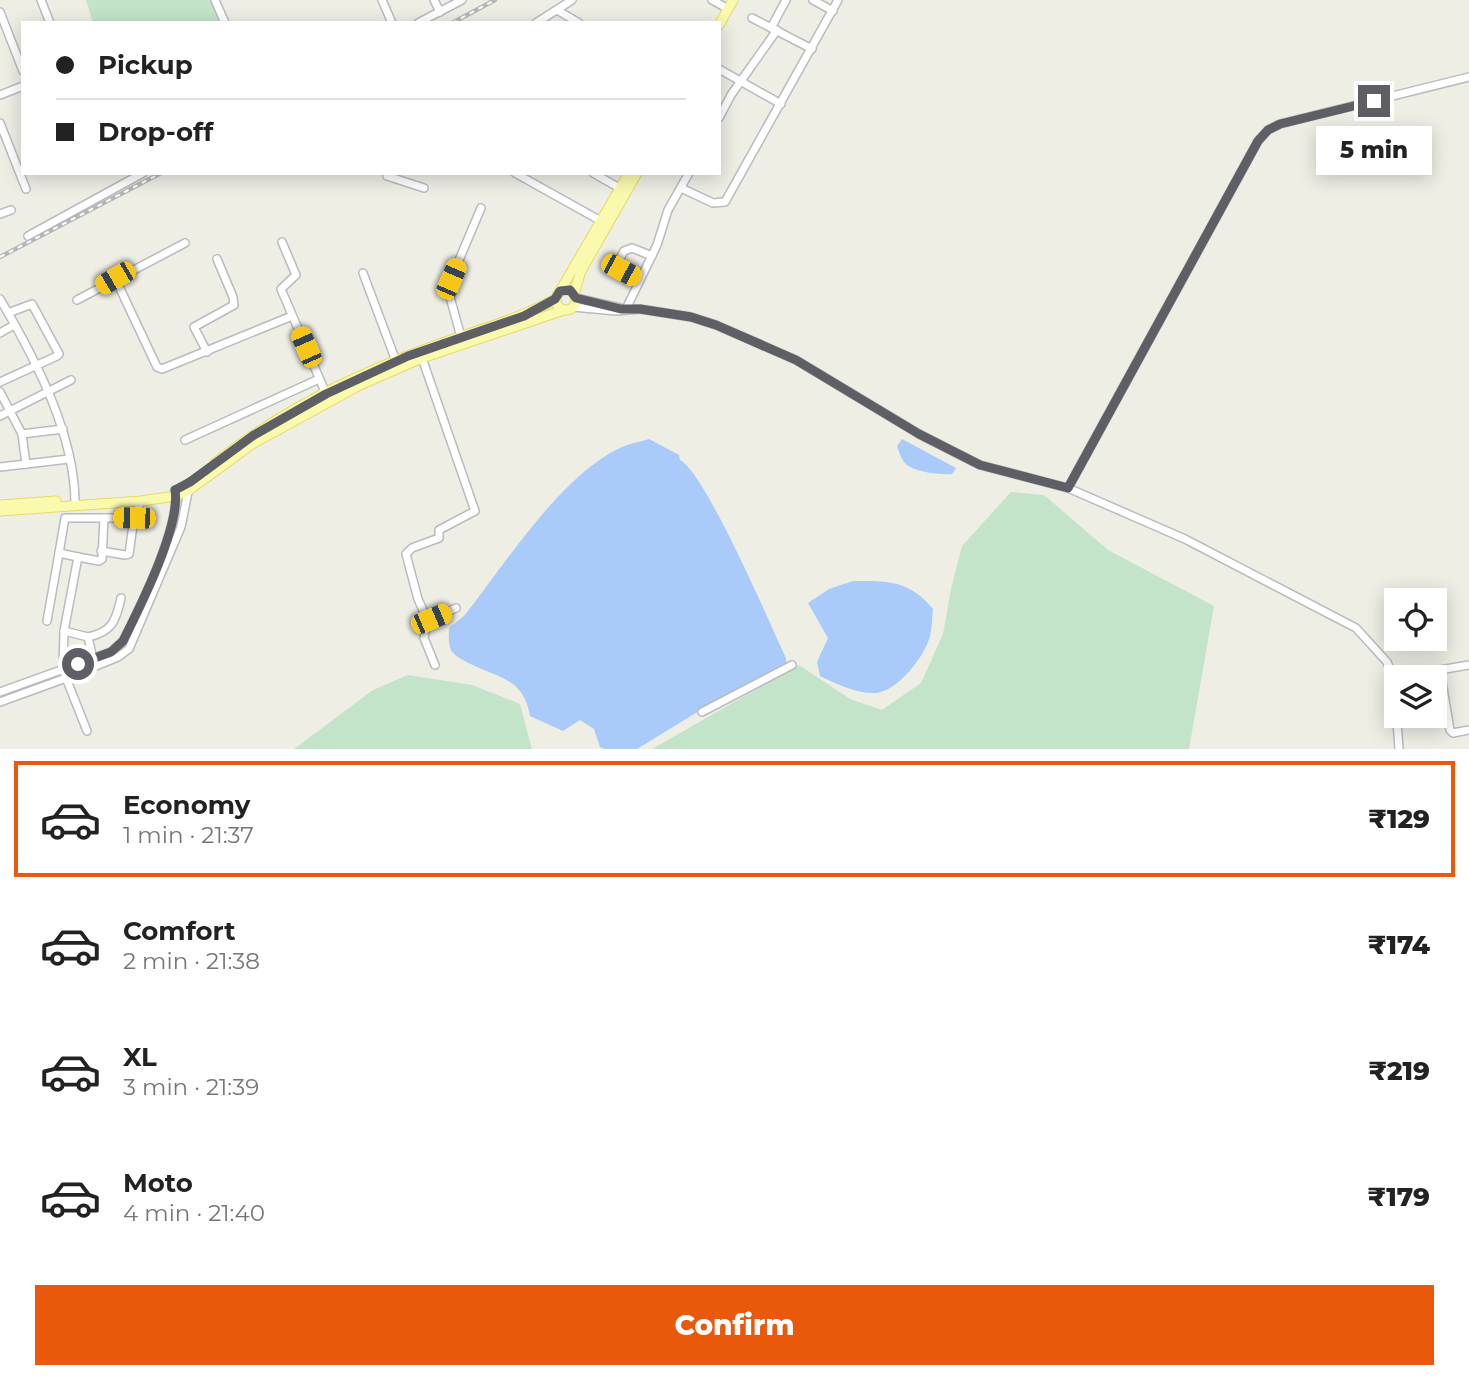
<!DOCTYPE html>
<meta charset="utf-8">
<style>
body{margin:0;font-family:Montserrat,sans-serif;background:#f6f6f6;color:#222;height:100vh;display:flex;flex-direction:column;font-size:26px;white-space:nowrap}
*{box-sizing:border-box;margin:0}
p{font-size:23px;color:#767676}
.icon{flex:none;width:38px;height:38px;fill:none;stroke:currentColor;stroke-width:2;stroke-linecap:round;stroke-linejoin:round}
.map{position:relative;height:749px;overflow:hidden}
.details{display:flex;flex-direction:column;background:#fff;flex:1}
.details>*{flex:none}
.guide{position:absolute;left:21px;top:21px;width:700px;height:154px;border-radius:0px;box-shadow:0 4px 18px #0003;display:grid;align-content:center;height:154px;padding:0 35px;background:#fff}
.buttons{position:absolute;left:1384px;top:588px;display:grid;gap:14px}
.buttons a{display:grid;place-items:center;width:63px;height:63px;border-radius:0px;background:#fff;box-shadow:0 4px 18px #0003;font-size:35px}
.end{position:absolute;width:32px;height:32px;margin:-16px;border:9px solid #5d5f64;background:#fff;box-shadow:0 0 0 4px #fff}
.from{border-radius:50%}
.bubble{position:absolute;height:49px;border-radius:0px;background:#fff;box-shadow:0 4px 18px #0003;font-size:23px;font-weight:800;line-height:49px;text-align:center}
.car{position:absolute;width:21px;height:42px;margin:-21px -10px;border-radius:9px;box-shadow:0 0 5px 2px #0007;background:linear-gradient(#f5c518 24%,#345 0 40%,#f5c518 0 76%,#345 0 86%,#f5c518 0)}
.guide b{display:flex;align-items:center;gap:24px;height:66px;font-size:26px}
.guide b+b{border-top:2px solid #e0e0e0}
.guide i{width:18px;height:18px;background:#222}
ul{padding:12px 0 0;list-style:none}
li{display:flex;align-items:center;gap:21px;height:116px;margin:0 14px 10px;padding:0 21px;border:4px solid transparent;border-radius:0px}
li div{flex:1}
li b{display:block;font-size:26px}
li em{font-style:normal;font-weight:800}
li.current{border-color:#ea580c}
li>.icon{width:63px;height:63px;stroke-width:1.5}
.action{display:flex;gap:14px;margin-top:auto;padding:14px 35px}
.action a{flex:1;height:80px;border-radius:0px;background:#ea580c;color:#fff;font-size:28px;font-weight:800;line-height:80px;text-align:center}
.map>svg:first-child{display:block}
.green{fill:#c3e4c8}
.water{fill:#aacaf9}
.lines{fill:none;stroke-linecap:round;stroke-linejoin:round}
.minor-casing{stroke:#babbc0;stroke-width:10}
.major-casing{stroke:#e8d964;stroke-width:11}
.minor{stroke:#fff;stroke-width:7}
.major{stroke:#f9faae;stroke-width:9}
.rail-casing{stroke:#b5b6b6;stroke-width:4.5}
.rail{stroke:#fff;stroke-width:2;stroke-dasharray:5;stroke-linecap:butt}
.route{stroke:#5d5f64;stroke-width:9}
</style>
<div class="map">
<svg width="1469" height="749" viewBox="0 0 1469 749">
<rect width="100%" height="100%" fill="#eeeee5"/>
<g class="green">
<path d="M 86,0 L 212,0 L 221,23 L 93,23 Z"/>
<path d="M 1011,492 L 1044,495 L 1108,550 L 1214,606 L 1189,749 L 652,749 L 799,665 L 850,699 L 882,710 L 921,683 L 943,634 L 951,589 L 962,546 Z"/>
<path d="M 408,675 L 472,685 L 520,704 L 532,749 L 294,749 L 373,690 Z"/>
</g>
<g class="water">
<path d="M 649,439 L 679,455 L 680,460 C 705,472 770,624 786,658 L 786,665 L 704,708 L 637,749 L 604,749 L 600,747 L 594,729 L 580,720 L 563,731 L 530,716 C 523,675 494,678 463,660 C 459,658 453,654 451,650 C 448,644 449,634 449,628 L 465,615 C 504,565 561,476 618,449 C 627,444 639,442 649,439 Z"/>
<path d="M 902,439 L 956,468 L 952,474 C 941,475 912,472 905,463 C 901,459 899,451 897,446 Z"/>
<path d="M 853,581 C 888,581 909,580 933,609 C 932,618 932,628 930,636 C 925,656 898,691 876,693 C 857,694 837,684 820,676 L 817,662 L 828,638 L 808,603 L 829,589 Z"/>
</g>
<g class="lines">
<defs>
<g id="minor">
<path d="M 41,0 L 50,23"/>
<path d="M 215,0 L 225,23"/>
<path d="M 382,0 L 392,23"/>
<path d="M 434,0 L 440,12"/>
<path d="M 712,0 L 723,6"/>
<path d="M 813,0 L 833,11"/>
<path d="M 557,10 L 579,23"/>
<path d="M 0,12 L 23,71"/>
<path d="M 752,18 L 812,49"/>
<path d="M 418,23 L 462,0"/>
<path d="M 536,23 L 572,0"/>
<path d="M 771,28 L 786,0"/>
<path d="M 719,69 L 781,104"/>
<path d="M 0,95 L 23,86"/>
<path d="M 719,118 L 731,95 L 777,30"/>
<path d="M 0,123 L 26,189"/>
<path d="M 388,173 L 387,176 L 424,188"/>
<path d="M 515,173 L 601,221"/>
<path d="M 593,173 L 623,190"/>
<path d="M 681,188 L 713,203 L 725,202 L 838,0"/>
<path d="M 0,214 L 11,210"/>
<path d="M 28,236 L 143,173"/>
<path d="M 282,242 L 296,275 L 281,289 L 326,394"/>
<path d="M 363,273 L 396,361"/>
<path d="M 115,278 L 157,367 L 162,369 L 292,316"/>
<path d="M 639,280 L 619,268 L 618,262 L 624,251 L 632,248 L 652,256"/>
<path d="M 576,298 L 620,308"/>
<path d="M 0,299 C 35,358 76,436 75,506"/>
<path d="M 77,300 L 185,243"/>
<path d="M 573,307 L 616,311 L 640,309 L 691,317 L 716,325 L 796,360 L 919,434 L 980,465 L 1068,488 L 1185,539 L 1356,628 L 1387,662 L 1394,678 L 1399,749"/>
<path d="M 626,309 L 657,245 L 668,210 L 689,173"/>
<path d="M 0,333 L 14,325"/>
<path d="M 461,337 L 450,297 L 451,279 L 481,208"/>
<path d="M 207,352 L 194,327 L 234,305 L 233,297 L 217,259"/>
<path d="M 422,358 L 475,511 L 439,530 L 439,538 L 412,548 L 406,554 L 418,599 L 426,617 L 431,619 L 456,608"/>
<path d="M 0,382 L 57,356 L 59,354 L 32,304 L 8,313"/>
<path d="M 0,392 L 22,434 L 26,464"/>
<path d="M 0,416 L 71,380"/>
<path d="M 22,434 L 63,429"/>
<path d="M 185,440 L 319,379"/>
<path d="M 0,467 L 69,459"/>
<path d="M 1068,488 L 1258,141 L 1268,130 L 1280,124 L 1469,77"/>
<path d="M 101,551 L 125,555 L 129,554 L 134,518"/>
<path d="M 78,557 L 99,561 L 102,559 L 104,518"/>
<path d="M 428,618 L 424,638 L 435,665"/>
<path d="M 47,621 L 59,553"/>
<path d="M 88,637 L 64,631 L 78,557 L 59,553 L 65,518 L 134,518 L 141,501"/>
<path d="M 93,659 L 88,637 C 112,632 116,621 121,598"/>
<path d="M 63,669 L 64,631"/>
<path d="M 1440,670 L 1450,730 L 1453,733 L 1469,730"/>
<path d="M 1399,677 L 1469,665"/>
<path d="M 66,678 L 87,731"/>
<path d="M 0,692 L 111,652 L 123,641 C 140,608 181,525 175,490"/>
<path d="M 0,702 L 66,678 L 118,657 L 129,649 L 181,527 L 190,482"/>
<path d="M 702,712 L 792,665"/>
</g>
<g id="major">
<path d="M 719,25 L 733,0"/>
<circle cx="566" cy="300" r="10"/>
<path d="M 560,291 L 629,173"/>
<path d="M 574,294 L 581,271 L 637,173"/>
<path d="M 215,463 C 277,414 352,376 426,349 C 469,332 514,322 555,299"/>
<path d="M 0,505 L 56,501"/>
<path d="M 0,511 L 141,501 L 176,496 L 189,490 L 252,444 L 358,386 L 422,358 L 564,310"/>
</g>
</defs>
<use href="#minor" class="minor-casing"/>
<use href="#major" class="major-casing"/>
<use href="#minor" class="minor"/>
<use href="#major" class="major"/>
<defs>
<g id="rail">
<path d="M 452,23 L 495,0"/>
<path d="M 0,257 L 161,173"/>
</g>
</defs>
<use href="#rail" class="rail-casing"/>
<use href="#rail" class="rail"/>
</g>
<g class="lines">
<path class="route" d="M 78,664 L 111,652 L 123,641 C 140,607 181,526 175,490 L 190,482 L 254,435 L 326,394 L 408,356 L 524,316 L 555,299 L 560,291 L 570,290 L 576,298 L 621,309 L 640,309 L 691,317 L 716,325 L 796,360 L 919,434 L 980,465 L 1068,488 L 1258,141 L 1268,130 L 1280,124 L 1374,101"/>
</g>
</svg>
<div class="buttons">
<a><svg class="icon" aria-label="locate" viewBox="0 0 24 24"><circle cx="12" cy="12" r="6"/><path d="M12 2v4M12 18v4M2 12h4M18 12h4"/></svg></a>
<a><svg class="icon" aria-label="layers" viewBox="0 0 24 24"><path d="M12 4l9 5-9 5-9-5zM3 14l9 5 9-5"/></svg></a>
</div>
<i class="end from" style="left:78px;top:664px"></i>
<i class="end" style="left:1374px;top:101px"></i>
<div class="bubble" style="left:1316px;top:126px;width:116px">5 min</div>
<i class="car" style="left:621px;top:270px;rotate:118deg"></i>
<i class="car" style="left:115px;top:278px;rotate:240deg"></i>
<i class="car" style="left:451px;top:279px;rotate:23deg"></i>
<i class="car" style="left:306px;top:347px;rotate:336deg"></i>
<i class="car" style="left:134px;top:518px;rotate:271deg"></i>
<i class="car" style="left:431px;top:619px;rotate:67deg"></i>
<div class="guide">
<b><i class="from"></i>Pickup</b>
<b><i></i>Drop-off</b>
</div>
</div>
<section class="details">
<ul>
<li class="current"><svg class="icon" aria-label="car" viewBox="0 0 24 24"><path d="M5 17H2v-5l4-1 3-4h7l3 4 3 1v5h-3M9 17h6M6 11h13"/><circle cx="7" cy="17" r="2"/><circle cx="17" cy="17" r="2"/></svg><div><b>Economy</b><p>1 min · 21:37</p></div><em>₹129</em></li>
<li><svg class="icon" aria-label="car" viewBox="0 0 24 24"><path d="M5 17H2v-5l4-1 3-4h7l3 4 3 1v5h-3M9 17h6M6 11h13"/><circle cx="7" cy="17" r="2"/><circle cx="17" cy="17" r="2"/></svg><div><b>Comfort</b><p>2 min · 21:38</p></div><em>₹174</em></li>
<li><svg class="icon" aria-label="car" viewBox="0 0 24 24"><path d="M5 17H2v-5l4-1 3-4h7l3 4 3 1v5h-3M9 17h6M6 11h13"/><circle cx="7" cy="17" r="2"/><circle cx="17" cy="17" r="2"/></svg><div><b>XL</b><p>3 min · 21:39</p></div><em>₹219</em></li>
<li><svg class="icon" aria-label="car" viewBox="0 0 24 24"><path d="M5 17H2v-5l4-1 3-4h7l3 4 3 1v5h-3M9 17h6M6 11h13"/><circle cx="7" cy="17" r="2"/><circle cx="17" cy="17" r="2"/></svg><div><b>Moto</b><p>4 min · 21:40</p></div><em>₹179</em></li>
</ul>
<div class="action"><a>Confirm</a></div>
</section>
